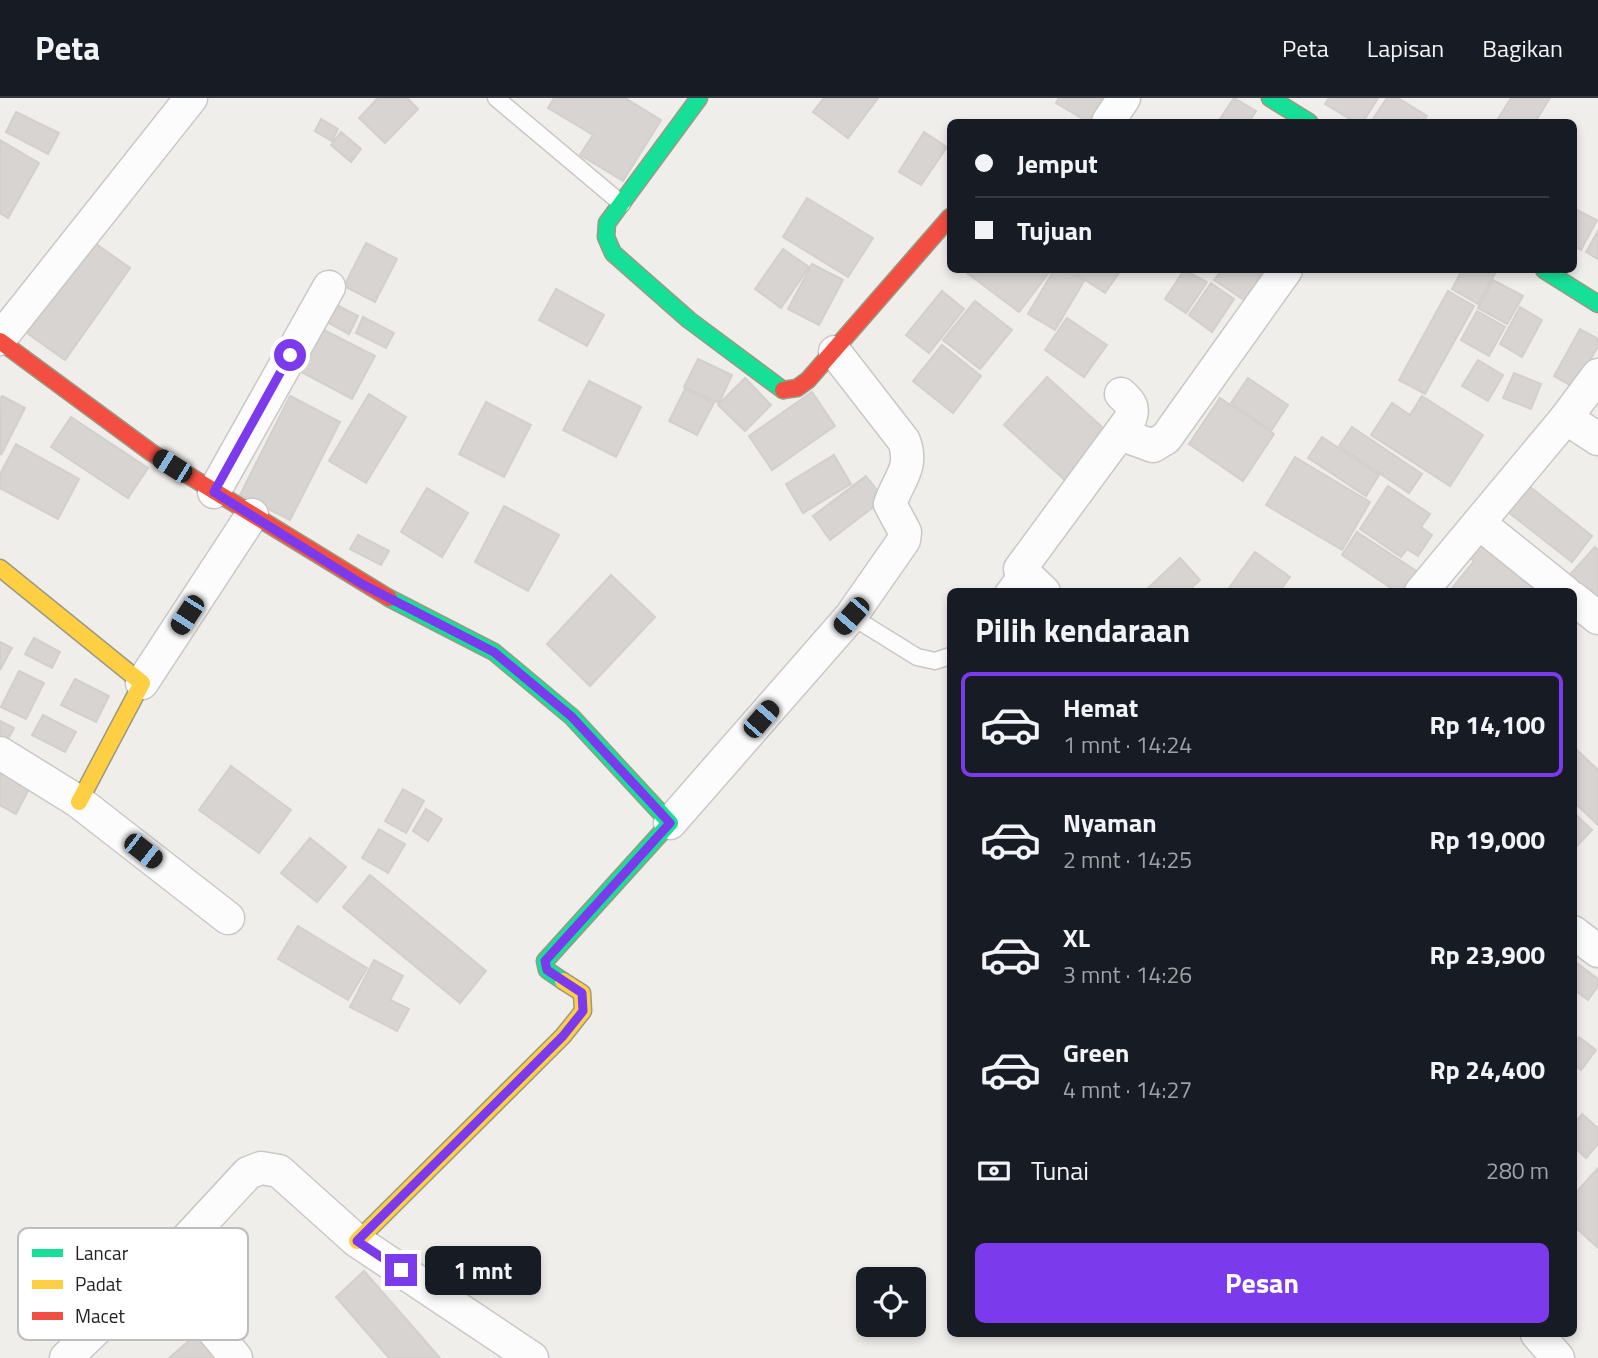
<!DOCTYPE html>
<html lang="id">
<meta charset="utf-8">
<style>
body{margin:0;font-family:"Titillium Web",sans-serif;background:#242831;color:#f1f3f6;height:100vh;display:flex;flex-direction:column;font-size:26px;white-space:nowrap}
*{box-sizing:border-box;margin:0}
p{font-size:23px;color:#9ea1a6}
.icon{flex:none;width:38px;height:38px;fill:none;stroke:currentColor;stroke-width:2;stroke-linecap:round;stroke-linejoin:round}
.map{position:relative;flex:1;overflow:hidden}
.details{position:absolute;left:947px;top:490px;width:630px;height:749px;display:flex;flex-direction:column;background:#171b24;border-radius:10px;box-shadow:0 4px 10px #0003}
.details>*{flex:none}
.top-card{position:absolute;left:947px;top:21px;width:630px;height:154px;border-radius:10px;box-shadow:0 4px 10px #0003;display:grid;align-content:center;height:154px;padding:0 28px;background:#171b24}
.tools{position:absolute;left:856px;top:1169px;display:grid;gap:14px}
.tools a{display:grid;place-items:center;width:70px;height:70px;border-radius:10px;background:#171b24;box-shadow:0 4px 10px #0003;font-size:35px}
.end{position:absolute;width:32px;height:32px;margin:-16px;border:9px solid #7c3aed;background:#fff;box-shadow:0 0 0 4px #fff}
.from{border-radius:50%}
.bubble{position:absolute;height:49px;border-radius:10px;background:#171b24;box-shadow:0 4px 10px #0003;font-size:23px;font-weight:700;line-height:49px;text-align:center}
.car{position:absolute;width:21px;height:42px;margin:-21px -10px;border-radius:9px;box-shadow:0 0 5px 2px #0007;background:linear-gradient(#222 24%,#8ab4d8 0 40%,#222 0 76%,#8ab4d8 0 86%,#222 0)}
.top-card b{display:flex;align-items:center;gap:24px;height:66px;font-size:26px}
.top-card b+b{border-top:2px solid #363941}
.top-card i{width:18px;height:18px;background:#f1f3f6}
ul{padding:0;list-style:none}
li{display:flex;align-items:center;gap:21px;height:105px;margin:0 14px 10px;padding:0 14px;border:4px solid transparent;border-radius:10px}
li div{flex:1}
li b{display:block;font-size:26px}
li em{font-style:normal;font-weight:700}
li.active{border-color:#7c3aed}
li>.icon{width:63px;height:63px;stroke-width:1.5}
h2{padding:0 28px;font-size:32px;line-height:84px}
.pay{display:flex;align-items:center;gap:18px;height:77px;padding:0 28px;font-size:26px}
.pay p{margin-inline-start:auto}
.action{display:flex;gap:14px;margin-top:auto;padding:14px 28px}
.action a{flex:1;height:80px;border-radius:10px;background:#7c3aed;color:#fff;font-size:28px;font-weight:700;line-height:80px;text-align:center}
header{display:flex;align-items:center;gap:42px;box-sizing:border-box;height:98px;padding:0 35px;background:#171b24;border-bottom:2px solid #363941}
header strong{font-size:33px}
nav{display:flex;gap:38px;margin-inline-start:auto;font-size:24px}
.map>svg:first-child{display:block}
.building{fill:#d7d4d2;stroke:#d3d0cc;stroke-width:2}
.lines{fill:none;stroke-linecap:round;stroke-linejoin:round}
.lane-casing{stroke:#c9c8c7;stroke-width:19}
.street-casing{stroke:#c9c8c7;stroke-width:35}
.fast-casing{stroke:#999a82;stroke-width:19}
.slow-casing{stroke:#999a82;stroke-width:19}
.jam-casing{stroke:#999a82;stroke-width:19}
.lane{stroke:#fdfcfc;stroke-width:16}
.street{stroke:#fdfcfc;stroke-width:32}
.fast{stroke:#16e098;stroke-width:16}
.slow{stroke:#ffcf43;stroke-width:16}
.jam{stroke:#f24e42;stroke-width:16}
.route{stroke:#7c3aed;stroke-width:9}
.key{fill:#fff;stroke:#bdbdbd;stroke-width:2}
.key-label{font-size:19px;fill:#222}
</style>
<header>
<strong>Peta</strong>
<nav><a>Peta</a><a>Lapisan</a><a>Bagikan</a></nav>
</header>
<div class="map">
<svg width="1598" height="1260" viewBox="0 0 1598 1260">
<rect width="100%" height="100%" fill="#f0eeeb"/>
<g class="building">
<path d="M 378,0 L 407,0 L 418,11 L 385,45 L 359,20 Z"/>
<path d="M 554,0 L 625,0 L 661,22 L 623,83 L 580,57 L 593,37 L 548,10 Z"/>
<path d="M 824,0 L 878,0 L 848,40 L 813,14 Z"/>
<path d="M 1059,0 L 1121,0 L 1107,24 L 1088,24 L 1056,5 Z"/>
<path d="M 1234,0 L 1256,13 L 1249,24 L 1218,24 Z"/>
<path d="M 1329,0 L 1378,0 L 1363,24 L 1355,24 L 1325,6 Z"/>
<path d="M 1387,0 L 1398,0 L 1427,18 L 1423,24 L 1371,24 Z"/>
<path d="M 1511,0 L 1550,0 L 1535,24 L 1496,24 Z"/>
<path d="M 16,14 L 59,35 L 48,56 L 6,34 Z"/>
<path d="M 321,21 L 338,31 L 332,43 L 315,33 Z"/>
<path d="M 341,34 L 361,51 L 351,64 L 331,47 Z"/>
<path d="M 924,34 L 947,49 L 921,87 L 899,74 Z"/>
<path d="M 0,42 L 39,65 L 8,120 L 0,115 Z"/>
<path d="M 807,100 L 873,140 L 848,179 L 783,139 Z"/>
<path d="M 1573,110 L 1597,122 L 1581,152 L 1573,148 Z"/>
<path d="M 1598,133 L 1598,161 L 1586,154 Z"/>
<path d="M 92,143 L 130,170 L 65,262 L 27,235 Z"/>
<path d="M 366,145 L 397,161 L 375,204 L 344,188 Z"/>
<path d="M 783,151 L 809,169 L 781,210 L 755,191 Z"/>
<path d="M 812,166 L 843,182 L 819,227 L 788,211 Z"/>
<path d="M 963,172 L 1051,172 L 1019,214 Z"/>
<path d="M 1054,172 L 1065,172 L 1084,183 L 1055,232 L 1028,216 Z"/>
<path d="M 1070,172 L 1121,172 L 1105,195 Z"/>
<path d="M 1184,172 L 1207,184 L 1186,215 L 1165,201 Z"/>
<path d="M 1222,172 L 1282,172 L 1247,204 L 1214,182 Z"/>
<path d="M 1462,172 L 1497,172 L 1478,206 L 1452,191 Z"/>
<path d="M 1493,182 L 1523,198 L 1507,226 L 1478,210 Z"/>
<path d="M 1211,185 L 1234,201 L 1212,234 L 1189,217 Z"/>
<path d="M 556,191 L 604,217 L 587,248 L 539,222 Z"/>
<path d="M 942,193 L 964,211 L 929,255 L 906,237 Z"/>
<path d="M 1448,193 L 1474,208 L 1425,296 L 1399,282 Z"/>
<path d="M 327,202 L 358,218 L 349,236 L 318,219 Z"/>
<path d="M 975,203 L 1012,232 L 980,271 L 943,242 Z"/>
<path d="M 1520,209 L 1542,222 L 1522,259 L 1500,246 Z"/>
<path d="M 1477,213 L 1505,229 L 1489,258 L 1461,242 Z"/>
<path d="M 363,219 L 394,235 L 386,250 L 356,235 Z"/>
<path d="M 1067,220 L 1107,247 L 1084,279 L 1045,252 Z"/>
<path d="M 314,227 L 375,258 L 352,301 L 292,269 Z"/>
<path d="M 1580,231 L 1598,241 L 1598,248 L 1575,290 L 1554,278 Z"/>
<path d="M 942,247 L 981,278 L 953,315 L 913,283 Z"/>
<path d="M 698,261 L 732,277 L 719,305 L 684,289 Z"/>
<path d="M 1478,262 L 1503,277 L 1488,303 L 1462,288 Z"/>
<path d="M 1514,275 L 1541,286 L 1531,311 L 1503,300 Z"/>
<path d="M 1047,279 L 1111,337 L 1068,385 L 1004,327 Z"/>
<path d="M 745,280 L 771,307 L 745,333 L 718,307 Z"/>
<path d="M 1248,280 L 1288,307 L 1271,333 L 1231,305 Z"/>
<path d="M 589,283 L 641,309 L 616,359 L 563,332 Z"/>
<path d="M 685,291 L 714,305 L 697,337 L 669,323 Z"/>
<path d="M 812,294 L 835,328 L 772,372 L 749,338 Z"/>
<path d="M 369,296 L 406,319 L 366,385 L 329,363 Z"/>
<path d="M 2,298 L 25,310 L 1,357 L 0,302 Z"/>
<path d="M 290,298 L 340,324 L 290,422 L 240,397 Z"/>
<path d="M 1422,298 L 1483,337 L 1450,388 L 1371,337 L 1392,305 L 1410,317 Z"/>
<path d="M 1220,300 L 1274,336 L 1243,383 L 1189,346 Z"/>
<path d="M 486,304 L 531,327 L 504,379 L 459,356 Z"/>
<path d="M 71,319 L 148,370 L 128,400 L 51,349 Z"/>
<path d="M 1352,329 L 1422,376 L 1409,395 L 1339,348 Z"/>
<path d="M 1322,339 L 1379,377 L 1366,398 L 1308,360 Z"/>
<path d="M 16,346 L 79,381 L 58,421 L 0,390 L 0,376 Z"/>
<path d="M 834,357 L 851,386 L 803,415 L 786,386 Z"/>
<path d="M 1295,359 L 1370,404 L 1342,452 L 1266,407 Z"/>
<path d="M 866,378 L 884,401 L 830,442 L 813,418 Z"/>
<path d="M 1388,388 L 1430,416 L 1421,429 L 1432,437 L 1418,458 L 1407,451 L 1401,459 L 1360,431 Z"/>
<path d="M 1529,388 L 1592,438 L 1572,464 L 1508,414 Z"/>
<path d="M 427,390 L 468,415 L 442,459 L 401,434 Z"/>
<path d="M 504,408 L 559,437 L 528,493 L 475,464 Z"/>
<path d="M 1357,434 L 1421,476 L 1409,494 L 1397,494 L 1342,457 Z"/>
<path d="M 358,437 L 389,453 L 381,467 L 350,451 Z"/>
<path d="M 1482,439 L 1550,494 L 1449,494 L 1474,463 L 1467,458 Z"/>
<path d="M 1595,449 L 1598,452 L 1598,511 L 1566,481 Z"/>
<path d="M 1255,454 L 1290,479 L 1279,494 L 1233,494 L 1229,490 Z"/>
<path d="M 1180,460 L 1200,482 L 1187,494 L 1144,494 Z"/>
<path d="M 611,477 L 655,519 L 590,588 L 547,546 Z"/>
<path d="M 34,540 L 60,554 L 52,570 L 25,556 Z"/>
<path d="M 0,544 L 12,550 L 0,572 Z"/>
<path d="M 19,573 L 44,585 L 26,621 L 1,609 Z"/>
<path d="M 75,581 L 109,598 L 96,624 L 61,607 Z"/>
<path d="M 43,617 L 76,634 L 65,654 L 32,637 Z"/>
<path d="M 0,623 L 14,630 L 4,649 L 0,647 Z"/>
<path d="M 1573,648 L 1598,672 L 1598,727 L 1573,703 Z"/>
<path d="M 231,668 L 291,712 L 259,755 L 199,712 Z"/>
<path d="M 0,671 L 31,687 L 16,716 L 0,707 Z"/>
<path d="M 403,691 L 424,703 L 406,735 L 385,723 Z"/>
<path d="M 426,711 L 442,721 L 428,743 L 413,733 Z"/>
<path d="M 1573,714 L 1592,732 L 1573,752 Z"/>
<path d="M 379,731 L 405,746 L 388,775 L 362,760 Z"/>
<path d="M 310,740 L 346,769 L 317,804 L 281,775 Z"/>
<path d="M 370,777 L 486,873 L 460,905 L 343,809 Z"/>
<path d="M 298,828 L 367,870 L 348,902 L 278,861 Z"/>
<path d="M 374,862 L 403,878 L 390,902 L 409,911 L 397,933 L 350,909 Z"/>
<path d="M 1573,862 L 1598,881 L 1598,888 L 1588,902 L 1573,891 Z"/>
<path d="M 1579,939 L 1596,952 L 1581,972 L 1573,966 L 1573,948 Z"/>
<path d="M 1582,1016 L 1598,1030 L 1598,1046 L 1586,1060 L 1573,1048 L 1573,1027 Z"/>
<path d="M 1598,1070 L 1598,1150 L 1573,1127 L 1573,1098 Z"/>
<path d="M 364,1173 L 440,1260 L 389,1260 L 336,1199 Z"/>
<path d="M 197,1236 L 217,1260 L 169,1260 Z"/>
</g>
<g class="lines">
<defs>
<g id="lane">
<path d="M 496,0 L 622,106"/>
<path d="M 1003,494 L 1020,471"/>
<path d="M 851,518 L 917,559 L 935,563 L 950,558"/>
</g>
<g id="street">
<path d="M 1108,24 L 1124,0"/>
<path d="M 0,241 L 191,0"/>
<path d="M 1566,320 L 1598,341"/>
<path d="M 1120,336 L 1153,348 L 1166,340 L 1286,172"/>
<path d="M 214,394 L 329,189"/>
<path d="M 1479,425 L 1565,494"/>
<path d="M 1044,494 L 1020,471 L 1129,323 C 1135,310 1131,305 1121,296"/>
<path d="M 1421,494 L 1566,320 L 1598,277"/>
<path d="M 1573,500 L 1598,520"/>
<path d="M 142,585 L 252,417"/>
<path d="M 0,655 L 79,704 L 228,820"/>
<path d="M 670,725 L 851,518 L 904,442 L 905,434 L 890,406 C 898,382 914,370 904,343 L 835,254"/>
<path d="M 1573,834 L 1598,853"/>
<path d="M 161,1169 L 236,1260"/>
<path d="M 1537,1236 L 1558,1260"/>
<path d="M 66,1260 L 161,1169 L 248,1075 L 261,1070 L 279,1073 L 357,1143 L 532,1260"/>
</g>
<g id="fast">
<path d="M 699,0 L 607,125 L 606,139 L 613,155 L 689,222 L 783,292"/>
<path d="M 1270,0 L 1309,24"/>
<path d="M 1544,172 L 1598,206"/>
<path d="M 389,500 L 494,554 L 572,619 L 670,725 L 545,863 L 547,872 L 563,883"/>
</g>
<g id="slow">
<path d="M 0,470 L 142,585 L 79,704"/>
<path d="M 357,1143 L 563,938 L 583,913 L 582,895 L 563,883"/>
</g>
<g id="jam">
<path d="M 0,243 L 152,355 L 389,500"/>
<path d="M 783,292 L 797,290 L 808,282 L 950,119"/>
</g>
</defs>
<use href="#lane" class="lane-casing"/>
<use href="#street" class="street-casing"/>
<use href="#fast" class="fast-casing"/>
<use href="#slow" class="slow-casing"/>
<use href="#jam" class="jam-casing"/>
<use href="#lane" class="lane"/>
<use href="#street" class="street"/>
<use href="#fast" class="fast"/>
<use href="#slow" class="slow"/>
<use href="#jam" class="jam"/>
</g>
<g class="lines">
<path class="route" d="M 290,257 L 214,394 L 362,486 L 494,554 L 572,619 L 670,725 L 545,863 L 547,872 L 582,895 L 583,913 L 563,938 L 357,1143 L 401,1172"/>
</g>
<rect x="18" y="1130" width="230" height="112" rx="10" class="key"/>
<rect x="32" y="1151" width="31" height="8" fill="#16e098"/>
<rect x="32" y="1182" width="31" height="9" fill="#ffcf43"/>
<rect x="32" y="1214" width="31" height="8" fill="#f24e42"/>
<g class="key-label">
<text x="75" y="1162">Lancar</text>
<text x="75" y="1193">Padat</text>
<text x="75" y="1225">Macet</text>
</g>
</svg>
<div class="tools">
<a><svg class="icon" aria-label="locate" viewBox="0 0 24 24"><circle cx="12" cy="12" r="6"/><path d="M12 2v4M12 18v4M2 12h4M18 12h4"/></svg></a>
</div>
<i class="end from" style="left:290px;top:257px"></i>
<i class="end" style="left:401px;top:1172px"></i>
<div class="bubble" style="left:425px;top:1148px;width:116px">1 mnt</div>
<i class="car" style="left:172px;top:368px;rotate:302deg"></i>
<i class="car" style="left:187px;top:517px;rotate:213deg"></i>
<i class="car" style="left:851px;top:518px;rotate:221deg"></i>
<i class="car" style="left:761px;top:621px;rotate:41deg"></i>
<i class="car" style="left:143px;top:753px;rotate:128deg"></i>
<div class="top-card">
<b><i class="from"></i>Jemput</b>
<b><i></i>Tujuan</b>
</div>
<section class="details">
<h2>Pilih kendaraan</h2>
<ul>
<li class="active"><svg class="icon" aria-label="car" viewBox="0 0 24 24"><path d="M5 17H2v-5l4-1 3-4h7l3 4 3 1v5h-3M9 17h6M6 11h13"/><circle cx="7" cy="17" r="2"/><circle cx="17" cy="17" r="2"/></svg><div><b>Hemat</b><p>1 mnt · 14:24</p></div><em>Rp 14,100</em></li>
<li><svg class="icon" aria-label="car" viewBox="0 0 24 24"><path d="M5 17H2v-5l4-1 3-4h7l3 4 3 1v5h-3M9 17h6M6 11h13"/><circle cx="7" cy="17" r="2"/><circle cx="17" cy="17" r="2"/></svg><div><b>Nyaman</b><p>2 mnt · 14:25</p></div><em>Rp 19,000</em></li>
<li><svg class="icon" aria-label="car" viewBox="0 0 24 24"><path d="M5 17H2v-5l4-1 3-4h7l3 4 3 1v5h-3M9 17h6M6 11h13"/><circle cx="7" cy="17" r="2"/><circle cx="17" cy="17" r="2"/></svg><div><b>XL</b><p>3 mnt · 14:26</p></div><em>Rp 23,900</em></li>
<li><svg class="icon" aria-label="car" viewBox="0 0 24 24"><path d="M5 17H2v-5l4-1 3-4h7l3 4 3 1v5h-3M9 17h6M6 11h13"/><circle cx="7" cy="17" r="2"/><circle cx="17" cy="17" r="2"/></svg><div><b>Green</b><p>4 mnt · 14:27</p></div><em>Rp 24,400</em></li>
</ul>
<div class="pay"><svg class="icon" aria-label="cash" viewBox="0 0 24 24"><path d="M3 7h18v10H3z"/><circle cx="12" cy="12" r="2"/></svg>Tunai<p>280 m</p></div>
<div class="action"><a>Pesan</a></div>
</section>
</div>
